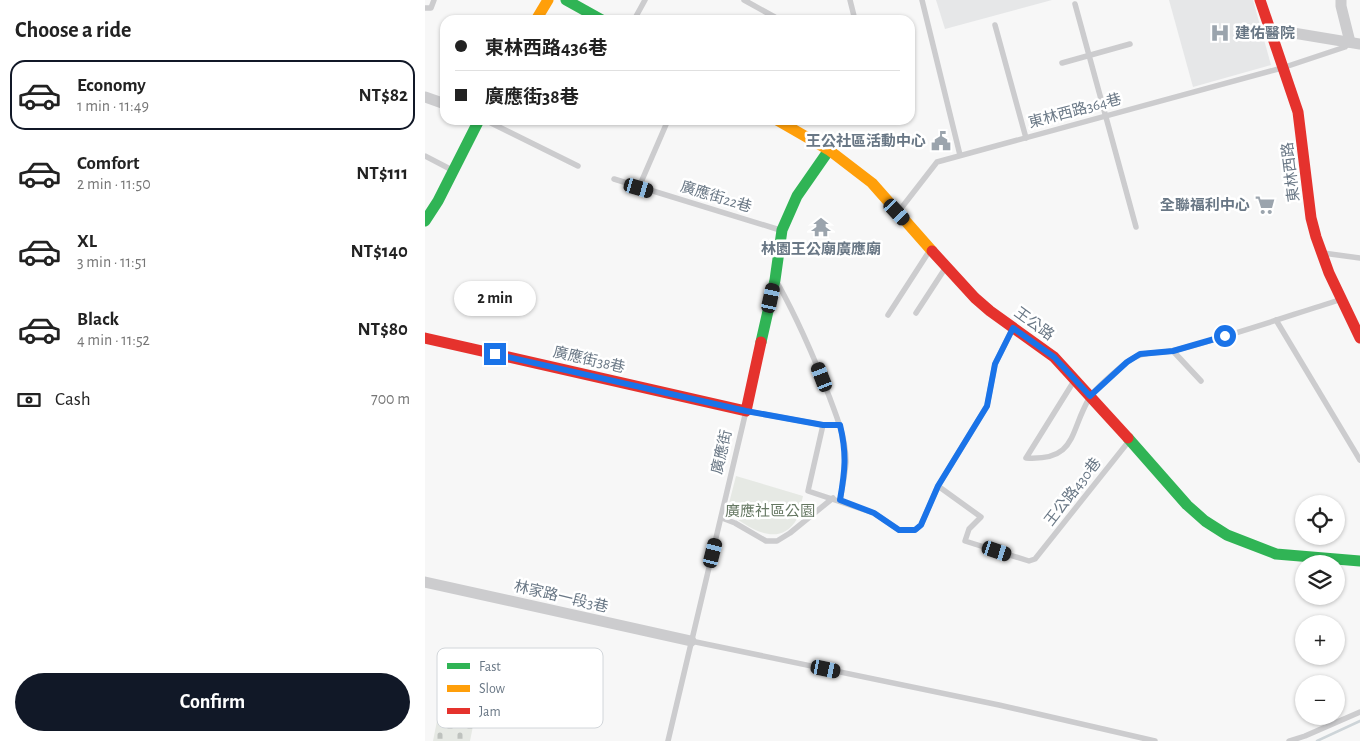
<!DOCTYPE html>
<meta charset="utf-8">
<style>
body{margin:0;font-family:"Alegreya Sans","Noto Sans TC",sans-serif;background:#f6f6f6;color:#222;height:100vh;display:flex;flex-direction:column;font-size:19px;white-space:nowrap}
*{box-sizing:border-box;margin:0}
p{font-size:16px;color:#767676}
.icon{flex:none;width:28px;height:28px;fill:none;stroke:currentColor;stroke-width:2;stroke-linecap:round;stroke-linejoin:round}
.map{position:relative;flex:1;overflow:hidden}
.panel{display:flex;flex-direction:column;background:#fff;width:425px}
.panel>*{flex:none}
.banner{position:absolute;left:15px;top:15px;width:475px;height:110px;border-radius:15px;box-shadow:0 1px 4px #0004;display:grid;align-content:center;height:110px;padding:0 15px;background:#fff}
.tools{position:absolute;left:870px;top:495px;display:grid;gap:10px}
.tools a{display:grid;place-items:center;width:50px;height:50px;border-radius:50%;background:#fff;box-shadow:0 1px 4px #0004;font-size:25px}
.end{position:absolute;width:22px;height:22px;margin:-11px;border:6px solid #1a73e8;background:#fff;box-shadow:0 0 0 2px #fff}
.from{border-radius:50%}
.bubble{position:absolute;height:35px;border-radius:18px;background:#fff;box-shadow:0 1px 4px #0004;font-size:16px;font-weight:700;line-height:35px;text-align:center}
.car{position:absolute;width:15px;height:30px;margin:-15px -8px;border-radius:6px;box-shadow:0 0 4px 1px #0007;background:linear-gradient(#222 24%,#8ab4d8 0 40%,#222 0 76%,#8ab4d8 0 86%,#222 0)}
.banner b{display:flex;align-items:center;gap:18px;height:48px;font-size:19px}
.banner b+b{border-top:1px solid #e0e0e0}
.banner i{width:12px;height:12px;background:#222}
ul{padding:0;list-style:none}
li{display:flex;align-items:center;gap:15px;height:70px;margin:0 10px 8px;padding:0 5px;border:2px solid transparent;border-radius:15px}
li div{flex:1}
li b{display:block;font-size:19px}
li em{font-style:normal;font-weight:700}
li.on{border-color:#111827}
li>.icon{width:45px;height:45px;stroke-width:1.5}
h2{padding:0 15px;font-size:22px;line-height:60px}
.pay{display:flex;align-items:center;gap:12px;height:55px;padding:0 15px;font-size:19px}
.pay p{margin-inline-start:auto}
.primary-button{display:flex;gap:10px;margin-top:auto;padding:10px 15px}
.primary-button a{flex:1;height:58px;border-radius:30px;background:#111827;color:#fff;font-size:20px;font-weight:700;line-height:58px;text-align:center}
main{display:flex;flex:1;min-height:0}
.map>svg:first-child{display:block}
.built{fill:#e6e7e8}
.green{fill:#e6e9e4}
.cemetery{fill:url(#cemetery-stones)}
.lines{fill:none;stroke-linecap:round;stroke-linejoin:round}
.stream{stroke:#cdd4d8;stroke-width:2.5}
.lane{stroke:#ccccce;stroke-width:5.5}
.street{stroke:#ccccce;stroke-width:11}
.fast{stroke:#30b455;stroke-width:11}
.slow{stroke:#ff9f0a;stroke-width:11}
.jam{stroke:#e5322d;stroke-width:11}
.route{stroke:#1a73e8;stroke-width:6}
.labels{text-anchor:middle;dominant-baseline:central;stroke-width:5;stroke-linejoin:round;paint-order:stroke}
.poi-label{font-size:15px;font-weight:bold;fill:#697785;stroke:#fff;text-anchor:end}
.street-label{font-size:15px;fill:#697785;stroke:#fff}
.park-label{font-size:15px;fill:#667863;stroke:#fff}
.key{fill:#fff;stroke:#d2d6da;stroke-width:1}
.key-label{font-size:14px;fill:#697785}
</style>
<main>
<section class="panel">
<h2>Choose a ride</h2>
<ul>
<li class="on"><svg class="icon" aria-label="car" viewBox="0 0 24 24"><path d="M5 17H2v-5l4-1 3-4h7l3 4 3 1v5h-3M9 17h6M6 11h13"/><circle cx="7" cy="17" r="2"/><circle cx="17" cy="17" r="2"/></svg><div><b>Economy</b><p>1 min · 11:49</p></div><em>NT$82</em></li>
<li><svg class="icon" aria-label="car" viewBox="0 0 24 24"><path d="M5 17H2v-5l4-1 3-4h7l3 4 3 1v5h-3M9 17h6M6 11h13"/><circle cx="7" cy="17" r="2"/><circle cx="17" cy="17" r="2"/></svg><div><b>Comfort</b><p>2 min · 11:50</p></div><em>NT$111</em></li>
<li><svg class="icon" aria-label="car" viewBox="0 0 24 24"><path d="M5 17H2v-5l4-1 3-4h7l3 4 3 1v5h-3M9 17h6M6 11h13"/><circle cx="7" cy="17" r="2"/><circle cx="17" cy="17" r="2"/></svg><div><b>XL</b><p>3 min · 11:51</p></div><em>NT$140</em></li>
<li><svg class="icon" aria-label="car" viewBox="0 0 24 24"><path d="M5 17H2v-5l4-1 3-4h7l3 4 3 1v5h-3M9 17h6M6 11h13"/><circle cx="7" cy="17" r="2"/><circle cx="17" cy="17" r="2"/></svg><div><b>Black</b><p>4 min · 11:52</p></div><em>NT$80</em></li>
</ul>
<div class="pay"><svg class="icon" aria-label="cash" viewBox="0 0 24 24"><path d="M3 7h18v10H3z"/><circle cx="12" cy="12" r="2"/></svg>Cash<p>700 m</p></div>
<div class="primary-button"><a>Confirm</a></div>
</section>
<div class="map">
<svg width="935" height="741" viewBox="0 0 935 741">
<defs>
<pattern id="cemetery-stones" width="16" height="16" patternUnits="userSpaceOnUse" patternTransform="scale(1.25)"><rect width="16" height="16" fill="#e6e9e4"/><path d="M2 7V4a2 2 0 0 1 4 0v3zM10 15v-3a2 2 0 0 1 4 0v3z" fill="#bec2be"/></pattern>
</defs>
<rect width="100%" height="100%" fill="#f7f7f7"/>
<g class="built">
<path d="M 511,0 L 627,0 L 520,29 Z"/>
<path d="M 744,0 L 828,0 L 846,65 L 768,87 Z"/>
</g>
<path class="green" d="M 311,476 L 378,496 C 376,503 376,513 372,519 C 354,550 321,527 302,511 Z"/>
<path class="cemetery" d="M 15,706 L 50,716 L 45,741 L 8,741 Z"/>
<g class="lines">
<path class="stream" d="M 892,741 L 935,721"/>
<g class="lane">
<path d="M 319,0 L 355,20"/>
<path d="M 425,0 L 430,20"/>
<path d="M 497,0 L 535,155"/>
<path d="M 650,4 L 711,227"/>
<path d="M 0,8 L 6,8 L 9,0"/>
<path d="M 209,20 L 220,0"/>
<path d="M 570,25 L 601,138"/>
<path d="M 637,63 L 705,44"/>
<path d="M 60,120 L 153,166"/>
<path d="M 0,156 L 27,170"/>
<path d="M 189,179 L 355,230"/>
<path d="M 214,187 L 243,120"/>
<path d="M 474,211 L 512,162 L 857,68 L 920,47 L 925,42"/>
<path d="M 898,253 L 935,258"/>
<path d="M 353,284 C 373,320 389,357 404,396 C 412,417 421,439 421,462 C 420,475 417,488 415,501"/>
<path d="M 491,313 L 521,267"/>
<path d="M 463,315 L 505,250"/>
<path d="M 851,320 L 935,460"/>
<path d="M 748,351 L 776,381"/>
<path d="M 649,381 L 601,458 C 653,461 644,431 665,397 C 670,389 692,370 701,363 C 718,349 732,355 751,350 C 806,336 860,317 914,300"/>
<path d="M 398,425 L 383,491 L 449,513 L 474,530 L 490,530 L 496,525 L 513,486 L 562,406 L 570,364 L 588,328"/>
<path d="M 513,486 L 556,517 L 544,529 L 540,541 L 604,561 L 610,559 L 704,441"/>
<path d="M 297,518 L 310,523 L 341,541 L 352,541 L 365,533 L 408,498"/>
<path d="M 266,641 L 574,705 L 730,741"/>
<path d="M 243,741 L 321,411 L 398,425 L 415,425"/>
<path d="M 864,741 L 880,736 L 935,712"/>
</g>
<g class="street">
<path d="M 916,0 L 916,6 L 925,42"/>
<path d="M 844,29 L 935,44"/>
<path d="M 0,97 L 20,104"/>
<path d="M 0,582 L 266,641"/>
</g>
<g class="fast">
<path d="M 141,0 L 177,20"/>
<path d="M 0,221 L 13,201 L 54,120"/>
<path d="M 336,342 L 350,280 L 357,230 L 372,196 L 404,150"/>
<path d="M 703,438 L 762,505 L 780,521 L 802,535 L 851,554 L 935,561"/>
</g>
<g class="slow">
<path d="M 111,20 L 123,0"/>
<path d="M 352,120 L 404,150 L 447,183 L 507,251"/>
</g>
<g class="jam">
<path d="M 835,0 L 873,112 L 886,218 L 891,237 L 904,273 L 935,338"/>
<path d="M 507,251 L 550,298 L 565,311 L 629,357 L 703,438"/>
<path d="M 0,338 L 321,411 L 336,342"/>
</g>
</g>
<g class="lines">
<path class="route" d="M 70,354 L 321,411 L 398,425 L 415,425 C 422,454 420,471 415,500 L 449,513 L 474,530 L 490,530 L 496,525 L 513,486 L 562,406 L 570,364 L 588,328 L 629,357 L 665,396 L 702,362 L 715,354 L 748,351 L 800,336"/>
</g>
<defs>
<symbol id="hospital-bare" viewBox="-9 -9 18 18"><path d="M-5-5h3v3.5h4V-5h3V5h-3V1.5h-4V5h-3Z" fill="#9ba4ad" stroke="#fff" stroke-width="2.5" paint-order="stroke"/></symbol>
<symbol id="civic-bare" viewBox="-9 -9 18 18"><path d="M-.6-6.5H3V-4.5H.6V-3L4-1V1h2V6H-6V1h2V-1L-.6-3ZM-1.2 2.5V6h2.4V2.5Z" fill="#9ba4ad" stroke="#fff" stroke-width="2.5" paint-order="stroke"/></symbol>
<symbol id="supermarket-bare" viewBox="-9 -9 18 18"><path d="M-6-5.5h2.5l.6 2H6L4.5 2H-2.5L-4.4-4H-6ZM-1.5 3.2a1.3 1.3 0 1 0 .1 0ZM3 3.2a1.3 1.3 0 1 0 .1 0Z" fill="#9ba4ad" stroke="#fff" stroke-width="2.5" paint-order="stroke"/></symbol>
<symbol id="temple-bare" viewBox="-9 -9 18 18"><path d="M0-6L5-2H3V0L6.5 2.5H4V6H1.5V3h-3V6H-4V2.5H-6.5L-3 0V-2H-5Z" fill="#9ba4ad" stroke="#fff" stroke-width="2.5" paint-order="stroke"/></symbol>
</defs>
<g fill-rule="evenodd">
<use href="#hospital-bare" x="781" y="19" width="28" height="28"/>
<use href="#civic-bare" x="502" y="127" width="28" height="28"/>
<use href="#supermarket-bare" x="826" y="191" width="28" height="28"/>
<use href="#temple-bare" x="382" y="213" width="28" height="28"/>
</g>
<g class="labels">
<g class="poi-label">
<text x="810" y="33" text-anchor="start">建佑醫院</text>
<text x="501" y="141">王公社區活動中心</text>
<text x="825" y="205">全聯福利中心</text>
<text x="396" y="249" text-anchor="middle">林園王公廟廣應廟</text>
</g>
<g class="street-label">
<text transform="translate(650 111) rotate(-15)">東林西路364巷</text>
<text transform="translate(866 172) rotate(-97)">東林西路</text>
<text transform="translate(291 197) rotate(17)">廣應街22巷</text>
<text transform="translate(609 324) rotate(36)">王公路</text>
<text transform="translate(164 360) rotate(13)">廣應街38巷</text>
<text transform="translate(297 452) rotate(-77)">廣應街</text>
<text transform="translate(648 492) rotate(-52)">王公路430巷</text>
<text transform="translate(136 597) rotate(13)">林家路一段3巷</text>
</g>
<g class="park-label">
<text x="345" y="511">廣應社區公園</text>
</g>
</g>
<rect x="12" y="648" width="166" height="80" rx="8" class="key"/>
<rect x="22" y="663" width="23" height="6" fill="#30b455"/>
<rect x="22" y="685" width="23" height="7" fill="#ff9f0a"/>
<rect x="22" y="708" width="23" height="6" fill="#e5322d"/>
<g class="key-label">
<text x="54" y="671">Fast</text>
<text x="54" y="693">Slow</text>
<text x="54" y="716">Jam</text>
</g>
</svg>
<div class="tools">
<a><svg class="icon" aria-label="locate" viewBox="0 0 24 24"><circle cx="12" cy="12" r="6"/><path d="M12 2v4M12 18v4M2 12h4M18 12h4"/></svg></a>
<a><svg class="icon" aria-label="layers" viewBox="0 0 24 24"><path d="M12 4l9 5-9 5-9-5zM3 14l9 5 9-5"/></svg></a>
<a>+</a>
<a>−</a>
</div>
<i class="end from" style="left:800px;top:336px"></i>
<i class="end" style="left:70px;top:354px"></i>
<div class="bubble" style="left:29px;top:281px;width:82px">2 min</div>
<i class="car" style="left:214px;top:188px;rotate:106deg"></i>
<i class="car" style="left:472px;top:212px;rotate:137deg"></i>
<i class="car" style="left:346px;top:298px;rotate:12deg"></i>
<i class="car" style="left:397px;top:377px;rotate:339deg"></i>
<i class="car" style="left:572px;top:551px;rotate:108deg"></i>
<i class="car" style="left:288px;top:553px;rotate:14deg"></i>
<i class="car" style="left:401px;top:669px;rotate:102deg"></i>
<div class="banner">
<b><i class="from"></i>東林西路436巷</b>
<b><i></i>廣應街38巷</b>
</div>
</div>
</main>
